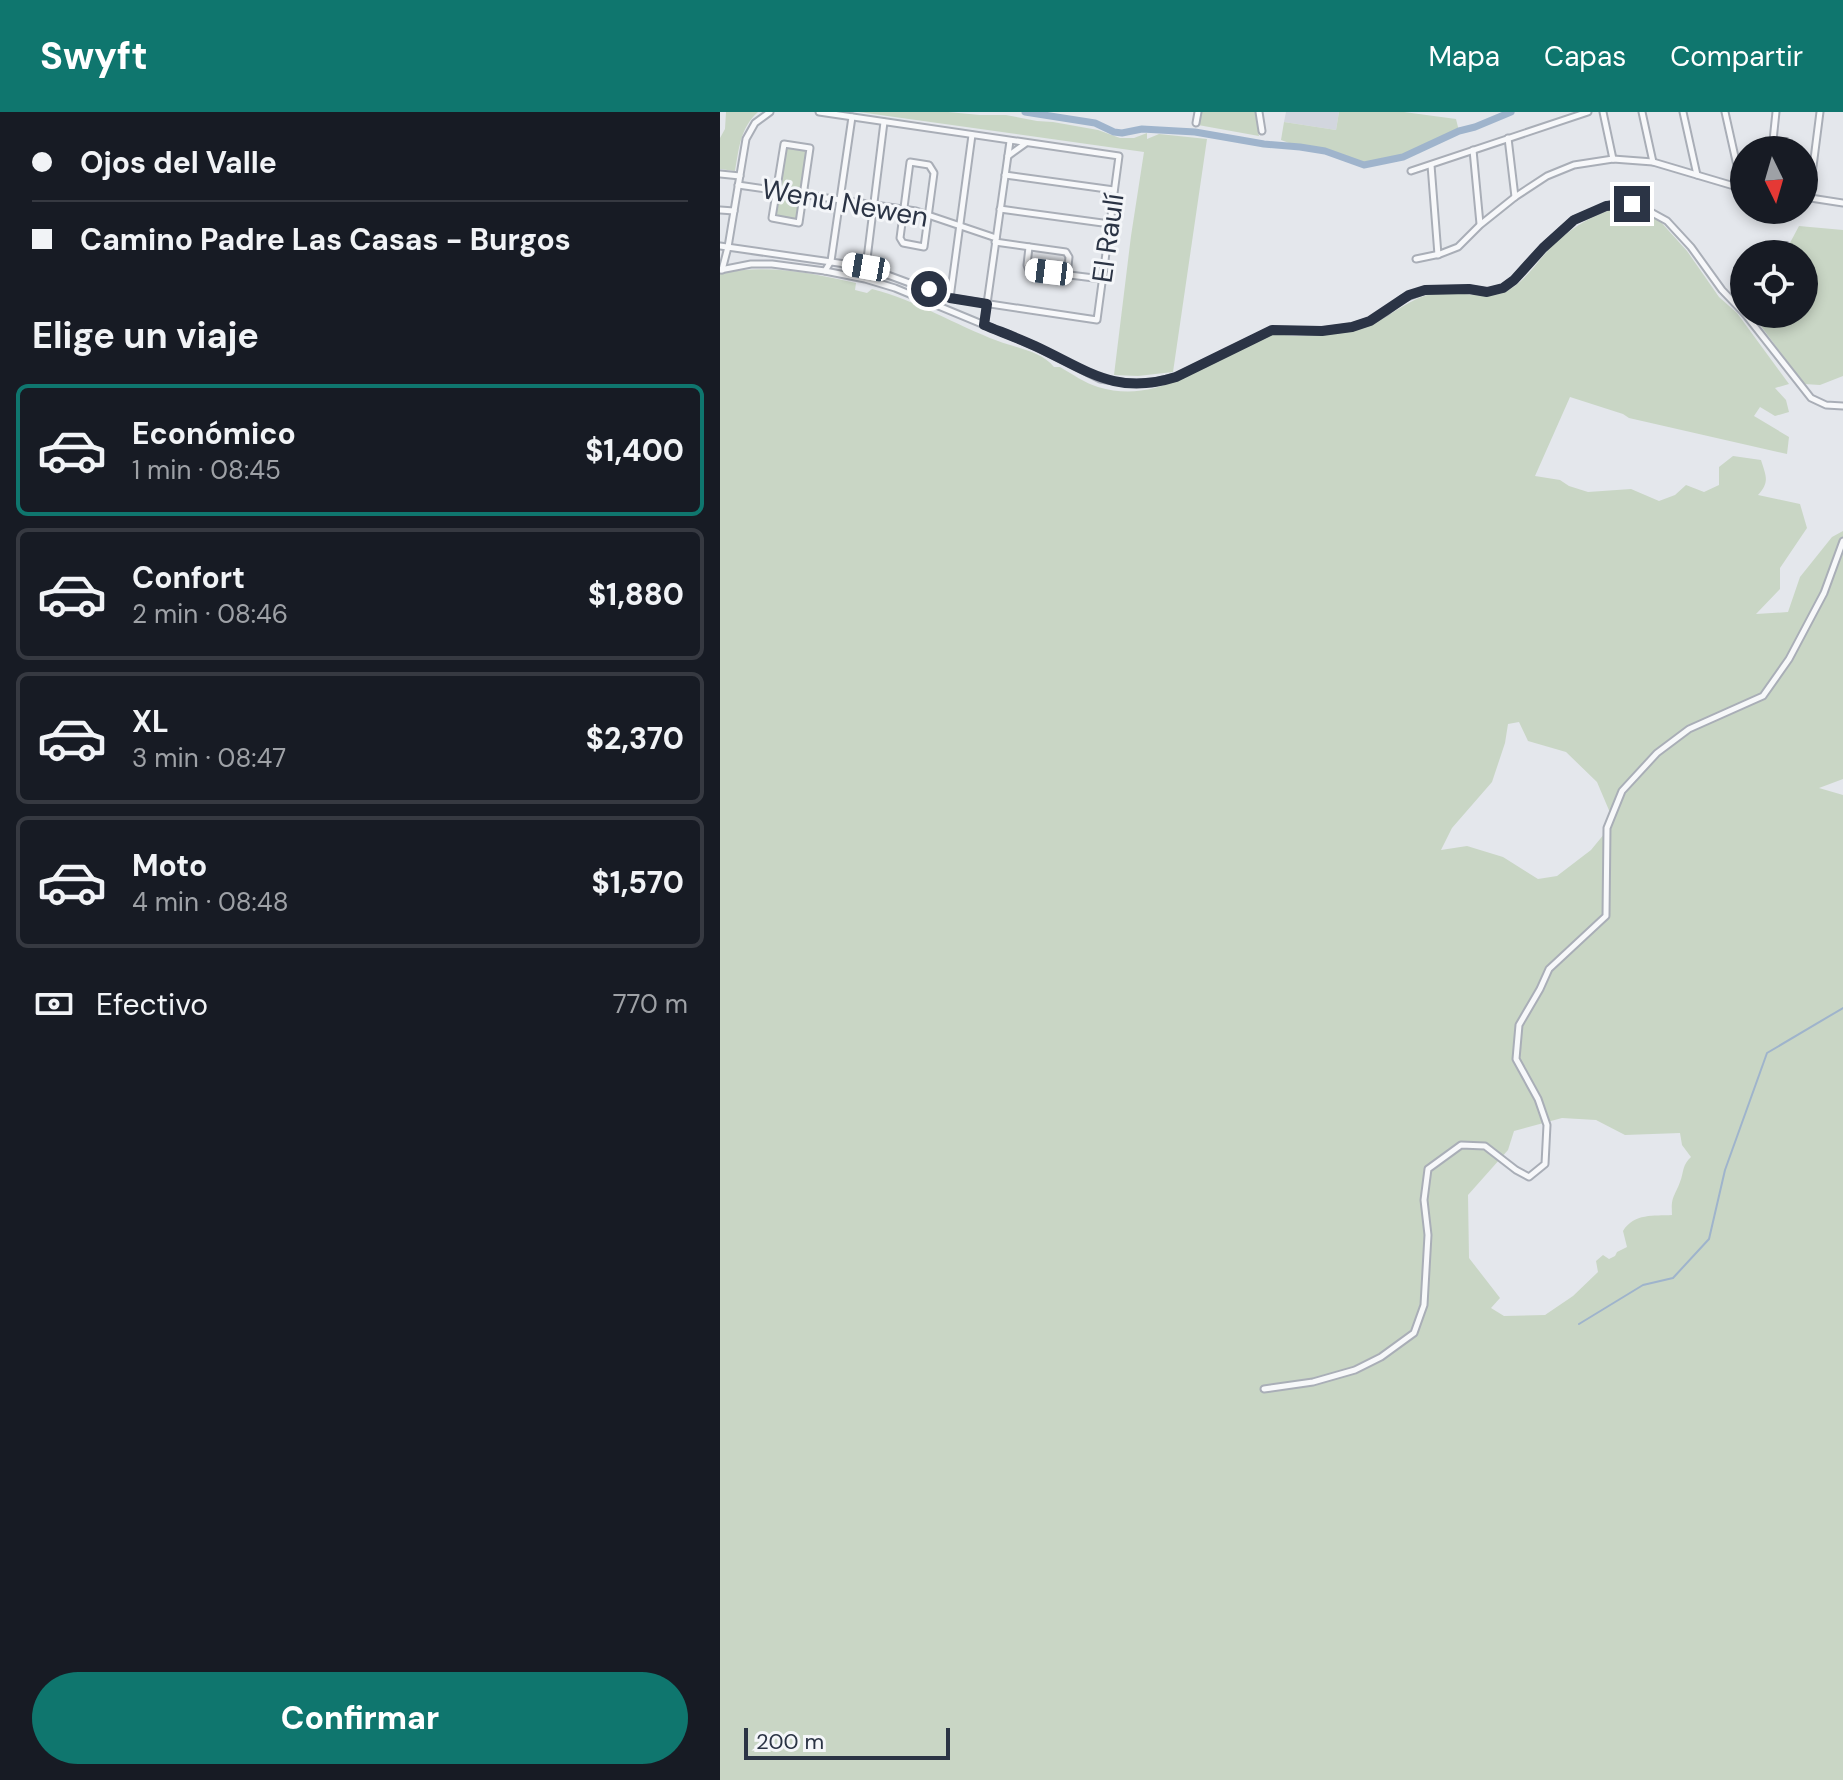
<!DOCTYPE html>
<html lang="es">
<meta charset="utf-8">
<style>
body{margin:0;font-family:"DM Sans",sans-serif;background:#20242c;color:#f1f3f6;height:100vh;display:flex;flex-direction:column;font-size:30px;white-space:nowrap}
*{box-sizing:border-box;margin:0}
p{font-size:26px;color:#9ea1a6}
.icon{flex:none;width:44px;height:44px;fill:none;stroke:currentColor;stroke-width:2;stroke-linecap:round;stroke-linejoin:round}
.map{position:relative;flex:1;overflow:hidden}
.side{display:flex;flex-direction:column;background:#171b24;width:720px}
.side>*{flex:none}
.banner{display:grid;align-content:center;height:176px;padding:0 32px;background:#171b24}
.needle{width:52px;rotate:175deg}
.controls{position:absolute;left:1010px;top:24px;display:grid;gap:16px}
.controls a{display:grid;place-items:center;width:88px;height:88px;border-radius:50%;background:#171b24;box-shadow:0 4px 12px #0003;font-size:40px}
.scale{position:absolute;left:24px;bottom:20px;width:206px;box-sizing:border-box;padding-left:8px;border:4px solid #2b3445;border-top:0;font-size:22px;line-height:28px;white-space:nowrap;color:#2b3445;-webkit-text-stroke:6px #f4f6f9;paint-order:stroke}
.end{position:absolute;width:36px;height:36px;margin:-18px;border:10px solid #2b3445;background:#fff;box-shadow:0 0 0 4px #fff}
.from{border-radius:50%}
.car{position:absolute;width:24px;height:48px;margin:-24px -12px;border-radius:10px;box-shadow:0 0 6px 2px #0007;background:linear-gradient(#fff 24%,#345 0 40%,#fff 0 76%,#345 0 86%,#fff 0)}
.banner b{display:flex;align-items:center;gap:28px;height:76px;font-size:30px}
.banner b+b{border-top:2px solid #363941}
.banner i{width:20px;height:20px;background:#f1f3f6}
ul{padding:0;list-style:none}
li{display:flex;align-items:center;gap:24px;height:132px;margin:0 16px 12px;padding:0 16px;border:4px solid #363941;border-radius:12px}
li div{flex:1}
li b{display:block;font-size:30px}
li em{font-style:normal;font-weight:800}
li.selected{border-color:#0f766e}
li>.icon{width:72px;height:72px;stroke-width:1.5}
h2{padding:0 32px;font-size:36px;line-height:96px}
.pay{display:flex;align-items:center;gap:20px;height:88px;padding:0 32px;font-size:30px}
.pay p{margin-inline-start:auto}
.action{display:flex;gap:16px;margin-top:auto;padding:16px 32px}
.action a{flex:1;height:92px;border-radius:48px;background:#0f766e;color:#fff;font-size:32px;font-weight:800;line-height:92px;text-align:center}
header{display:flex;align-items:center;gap:48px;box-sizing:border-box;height:112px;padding:0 40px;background:#0f766e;color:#fff}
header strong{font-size:38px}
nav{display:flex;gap:44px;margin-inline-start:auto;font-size:28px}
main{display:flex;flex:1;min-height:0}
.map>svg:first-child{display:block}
.built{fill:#d2d6de}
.green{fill:#c9d6c5;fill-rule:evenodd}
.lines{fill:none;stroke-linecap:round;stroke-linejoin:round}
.stream{stroke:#9fb4cc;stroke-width:2}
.canal{stroke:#9fb4cc;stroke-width:7}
.street-casing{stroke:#a9aeb7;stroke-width:9}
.street{stroke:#f7f8fa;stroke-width:5}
.route{stroke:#2b3445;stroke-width:10}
.labels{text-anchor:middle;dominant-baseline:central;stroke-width:6;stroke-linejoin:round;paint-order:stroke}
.street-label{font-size:28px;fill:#2b3445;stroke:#f4f6f9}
</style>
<header>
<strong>Swyft</strong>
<nav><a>Mapa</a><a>Capas</a><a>Compartir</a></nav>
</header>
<main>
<section class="side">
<div class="banner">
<b><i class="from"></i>Ojos del Valle</b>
<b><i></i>Camino Padre Las Casas - Burgos</b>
</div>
<h2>Elige un viaje</h2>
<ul>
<li class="selected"><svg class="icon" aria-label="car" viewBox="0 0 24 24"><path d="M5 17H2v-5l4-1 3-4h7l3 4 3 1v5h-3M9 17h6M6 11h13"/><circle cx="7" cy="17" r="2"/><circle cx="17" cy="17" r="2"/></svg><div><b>Económico</b><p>1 min · 08:45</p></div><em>$1,400</em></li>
<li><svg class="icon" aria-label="car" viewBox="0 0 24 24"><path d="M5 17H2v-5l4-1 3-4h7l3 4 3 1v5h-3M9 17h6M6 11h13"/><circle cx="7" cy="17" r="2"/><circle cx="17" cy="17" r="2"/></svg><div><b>Confort</b><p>2 min · 08:46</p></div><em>$1,880</em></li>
<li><svg class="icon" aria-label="car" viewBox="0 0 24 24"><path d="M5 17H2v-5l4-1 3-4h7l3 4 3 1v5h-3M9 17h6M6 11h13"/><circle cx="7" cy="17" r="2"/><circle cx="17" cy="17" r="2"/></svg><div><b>XL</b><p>3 min · 08:47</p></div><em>$2,370</em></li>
<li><svg class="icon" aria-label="car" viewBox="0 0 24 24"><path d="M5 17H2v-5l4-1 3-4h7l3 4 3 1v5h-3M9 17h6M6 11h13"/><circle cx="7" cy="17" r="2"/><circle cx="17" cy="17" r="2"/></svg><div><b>Moto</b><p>4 min · 08:48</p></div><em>$1,570</em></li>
</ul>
<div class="pay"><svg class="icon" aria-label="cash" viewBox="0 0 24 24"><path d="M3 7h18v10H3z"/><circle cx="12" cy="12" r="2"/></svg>Efectivo<p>770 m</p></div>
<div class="action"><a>Confirmar</a></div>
</section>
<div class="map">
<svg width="1123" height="1668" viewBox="0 0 1123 1668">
<rect width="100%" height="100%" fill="#e4e7ec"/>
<path class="built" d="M 566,0 L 619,0 L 616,18 L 564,10 Z"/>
<g class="green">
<path d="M 6,0 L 38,0 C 20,16 19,37 15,59 L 0,57 L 0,26 L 5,17 Z"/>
<path d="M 139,0 L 228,0 L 260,3 L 286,3 L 317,9 L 333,10 L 378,18 L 400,26 L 414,26 L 427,21 L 427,27 L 439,22 L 487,27 L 453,260 L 418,264 L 394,263 L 411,124 L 424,40 Z"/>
<path d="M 481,0 L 535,0 L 539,24 L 478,13 Z"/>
<path d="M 619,0 L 684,0 L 736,7 L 739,19 L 683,45 L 644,53 L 605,39 L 580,35 L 561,28 L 564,10 L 616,18 Z"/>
<path d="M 65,36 L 87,39 L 81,78 L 59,75 Z"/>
<path d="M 58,84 L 81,87 L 78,107 L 54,103 Z"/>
<path d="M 892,97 L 911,97 L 939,108 L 967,139 L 999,185 L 1017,201 L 1069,272 L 1055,276 L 1066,288 L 1069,300 L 1055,304 L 1040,295 L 1034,304 L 1069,325 L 1067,342 L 909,306 L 903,302 L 850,285 L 815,364 L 840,368 L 849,374 L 868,380 L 911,377 L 939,389 L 955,383 L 966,373 L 984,380 L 999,373 L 999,355 L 1013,344 L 1041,348 C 1046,364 1050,370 1038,383 L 1080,392 L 1087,416 L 1060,456 L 1060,477 L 1036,502 L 1068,500 L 1080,465 L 1112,425 L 1123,419 L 1123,667 L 1099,676 L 1123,683 L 1123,1668 L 0,1668 L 0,162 C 45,151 92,161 136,171 L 135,178 L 147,181 L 152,177 C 196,188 235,213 278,229 C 296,236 321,239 334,255 L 340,255 C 352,262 365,271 378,275 C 428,290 467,264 510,243 C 522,237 535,228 548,224 C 556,221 565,223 573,224 C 593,224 614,223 633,219 C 662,212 682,190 710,182 C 733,176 760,189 782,181 C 803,173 816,151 831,135 C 850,117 867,106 892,97 ZM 799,610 L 808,629 L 846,640 L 877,670 L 894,710 L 871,738 L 837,764 L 818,767 L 783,745 L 747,734 L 721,738 L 732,716 L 772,670 L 785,631 L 788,612 ZM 842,1006 L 876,1008 L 905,1023 L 960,1021 L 962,1033 L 971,1045 C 962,1053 964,1060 960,1070 C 954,1086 951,1084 952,1103 C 934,1104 914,1101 903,1119 L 907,1135 L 897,1140 L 895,1144 L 889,1147 L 883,1143 L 876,1149 L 878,1160 L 853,1184 L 825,1203 L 784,1204 L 771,1196 L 780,1186 L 749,1146 L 748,1083 L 788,1038 L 794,1019 Z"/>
<path d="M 1079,114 L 1123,118 L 1123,264 L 1100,273 L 1084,272 L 1032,202 L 1084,202 L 1084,142 L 1064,142 Z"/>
</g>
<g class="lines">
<path class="stream" d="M 859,1212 L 923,1173 L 953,1166 L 989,1127 L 1005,1058 L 1047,941 L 1123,896"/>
<path class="canal" d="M 305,0 L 375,11 L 394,20 L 402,21 L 422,17 L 475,20 L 544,32 L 580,35 L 605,39 L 644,53 L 683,45 L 739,19 L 755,15 L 791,0"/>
<defs>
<g id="street">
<path d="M 539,0 L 542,19"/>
<path d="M 883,0 L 893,47"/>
<path d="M 922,0 L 933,50"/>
<path d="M 963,0 L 977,63"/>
<path d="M 1005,0 L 1022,76"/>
<path d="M 476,11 L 478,0"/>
<path d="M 788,26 L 795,85"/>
<path d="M 64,32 L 90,36 L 79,111 L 52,106 Z"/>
<path d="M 753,38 L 760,112"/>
<path d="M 1052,38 L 1056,0"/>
<path d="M 288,44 L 306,31"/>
<path d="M 190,50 L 209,53 L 214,61 L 204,135 L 183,131 L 180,126 Z"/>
<path d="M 711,53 L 718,143"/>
<path d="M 691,59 L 868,0"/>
<path d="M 0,62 L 20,64"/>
<path d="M 285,63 L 394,78"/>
<path d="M 18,73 L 196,99 L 276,126"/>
<path d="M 1084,85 L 1123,91"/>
<path d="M 1089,86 L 1100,0"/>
<path d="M 280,97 L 390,112"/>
<path d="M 0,98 L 14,99"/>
<path d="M 275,130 L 346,140 L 349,145 L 347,163"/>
<path d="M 0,134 L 146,155 L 230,186 L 377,208 L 399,44 L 99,0"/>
<path d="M 309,135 L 307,153 L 309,158 L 382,167"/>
<path d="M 696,147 L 720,142 L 738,135 L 760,113 L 795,85 L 827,64 L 854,53 L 893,47 L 933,50 L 1024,77"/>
<path d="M 146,155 L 164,10"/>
<path d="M 0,158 L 31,152 L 52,152 L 105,159 L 145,167 L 175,176 L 315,234 L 380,267 L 407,271 L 431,271 L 456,265 L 552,218 L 602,219 L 632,215 L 650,209 L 667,199 L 682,187 L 705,178 L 749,177 L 767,180 L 783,176 L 794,168 L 823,136 L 854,108 L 892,92 L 912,92 L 927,98 L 947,109 L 971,135 L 1002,178 L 1024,201"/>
<path d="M 2,158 L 8,135 L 26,27 L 35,11 L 50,0"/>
<path d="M 105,159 L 111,149 L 132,5"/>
<path d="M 230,186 L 252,23"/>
<path d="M 1025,202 L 1091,286 L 1106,293 L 1123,294"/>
<path d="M 264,213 L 290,29"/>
<path d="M 544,1277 L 593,1270 L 635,1258 L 661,1245 L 694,1221 L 704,1193 L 708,1123 L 704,1088 L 708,1057 L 741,1033 L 765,1034 L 796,1058 L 809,1065 L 825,1052 L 827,1013 L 818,987 L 796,947 L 799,913 L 820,877 L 829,857 L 886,804 L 887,716 L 902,679 L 937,641 L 969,617 L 1043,584 L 1069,547 L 1104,481 L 1123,429"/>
</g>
</defs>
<use href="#street" class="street-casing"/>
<use href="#street" class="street"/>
</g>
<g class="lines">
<path class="route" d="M 209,177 L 230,186 L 267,192 L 264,213 C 281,220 298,226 315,234 C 367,258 395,284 456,265 L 552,218 L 602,219 L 632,215 L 650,209 L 689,183 L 705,178 L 749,177 L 767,180 L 783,176 L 794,168 L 823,136 L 854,108 L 886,94 L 912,92"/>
</g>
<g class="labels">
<g class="street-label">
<text transform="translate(125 91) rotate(10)">Wenu Newen</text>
<text transform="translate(388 126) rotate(-82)">El Raulí</text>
</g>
</g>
</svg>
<div class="controls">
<a><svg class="needle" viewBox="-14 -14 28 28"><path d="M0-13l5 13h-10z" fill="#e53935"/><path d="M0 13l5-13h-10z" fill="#9ea1a6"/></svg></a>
<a><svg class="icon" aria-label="locate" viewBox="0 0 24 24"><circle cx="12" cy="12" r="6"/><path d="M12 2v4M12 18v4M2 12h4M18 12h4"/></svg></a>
</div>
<div class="scale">200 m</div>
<i class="end from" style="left:209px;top:177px"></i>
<i class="end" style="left:912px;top:92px"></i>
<i class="car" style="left:146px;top:155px;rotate:280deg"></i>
<i class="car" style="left:329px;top:160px;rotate:277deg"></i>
</div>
</main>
